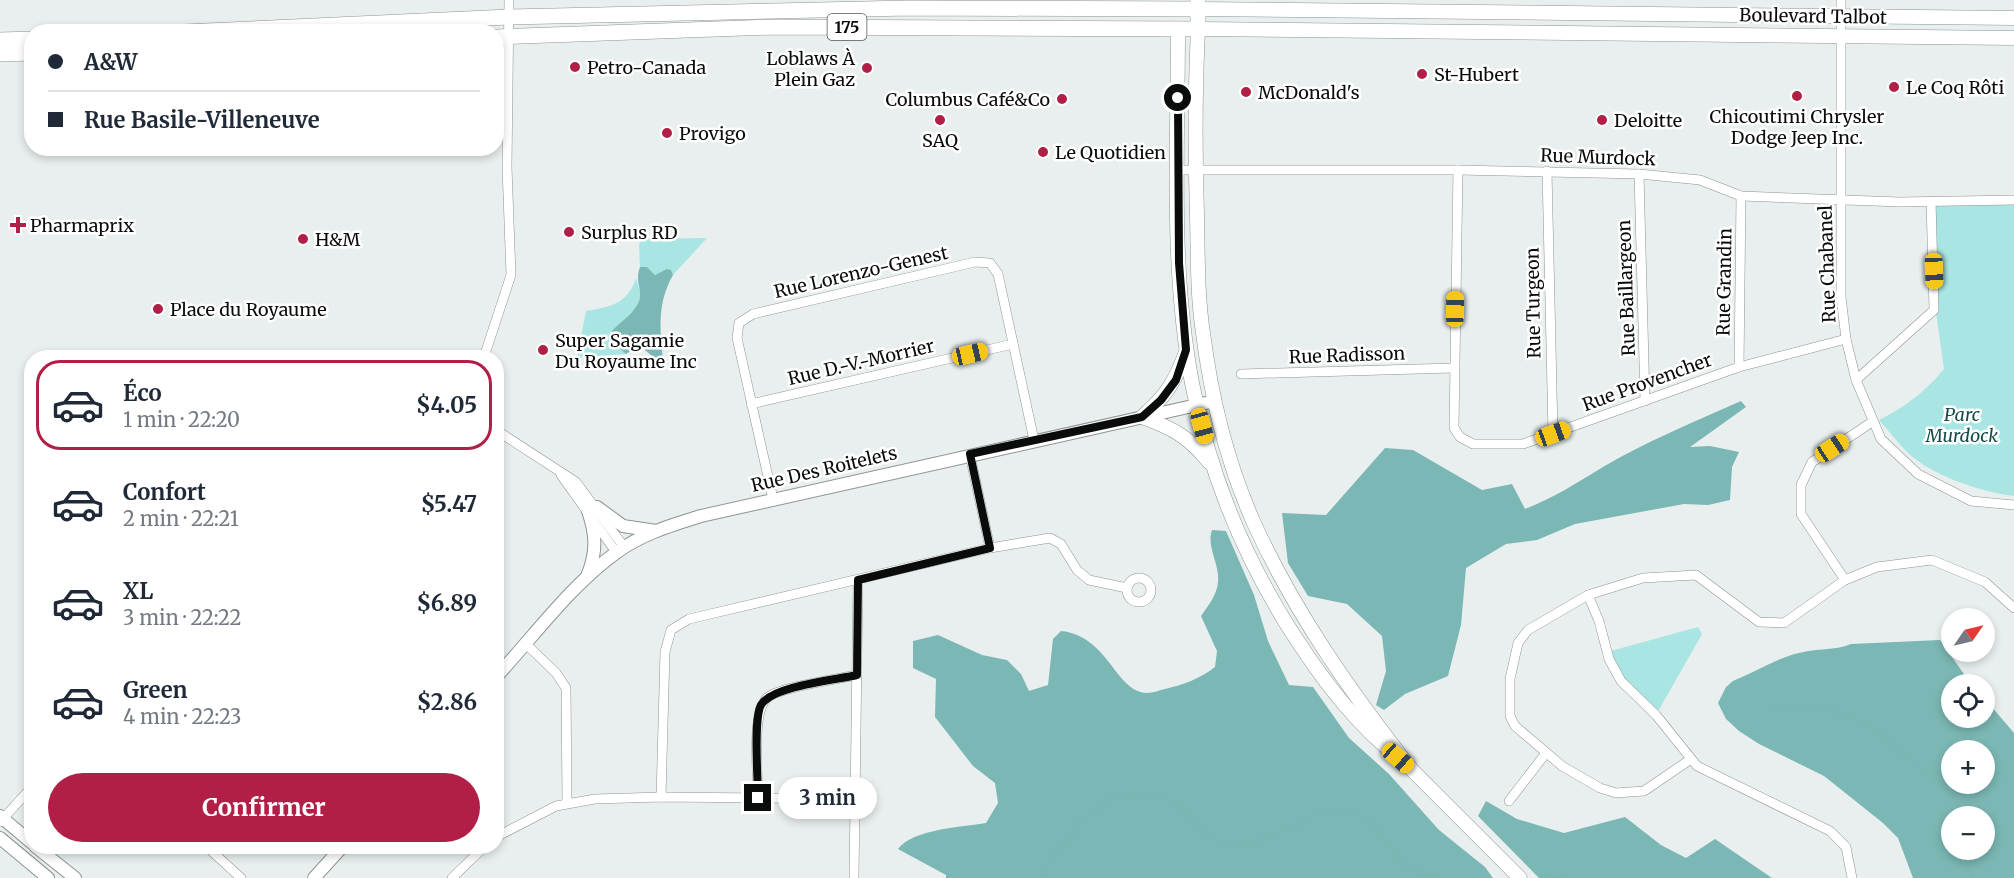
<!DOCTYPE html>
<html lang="fr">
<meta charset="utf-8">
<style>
body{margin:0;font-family:Merriweather,serif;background:#f2f2f3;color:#1f2937;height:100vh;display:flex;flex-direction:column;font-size:22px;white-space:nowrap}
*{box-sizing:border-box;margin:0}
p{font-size:20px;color:#747a83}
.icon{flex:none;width:33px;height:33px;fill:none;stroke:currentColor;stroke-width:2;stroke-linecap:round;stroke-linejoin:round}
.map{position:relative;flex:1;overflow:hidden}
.details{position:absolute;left:24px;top:350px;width:480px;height:504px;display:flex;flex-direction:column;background:#fff;border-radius:24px;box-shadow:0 3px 9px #0003}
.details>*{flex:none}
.guide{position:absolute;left:24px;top:24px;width:480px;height:132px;border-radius:24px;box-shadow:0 3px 9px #0003;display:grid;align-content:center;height:132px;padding:0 24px;background:#fff}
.needle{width:39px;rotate:56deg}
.buttons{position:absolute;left:1941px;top:608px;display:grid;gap:12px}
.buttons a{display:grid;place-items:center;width:54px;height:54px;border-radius:50%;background:#fff;box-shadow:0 3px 9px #0003;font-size:30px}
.end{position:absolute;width:27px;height:27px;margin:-14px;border:8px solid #0a0c0c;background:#fff;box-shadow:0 0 0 3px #fff}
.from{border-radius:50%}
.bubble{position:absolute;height:42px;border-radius:21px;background:#fff;box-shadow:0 3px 9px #0003;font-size:20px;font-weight:700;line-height:42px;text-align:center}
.car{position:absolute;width:18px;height:36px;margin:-18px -9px;border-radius:8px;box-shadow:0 0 4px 2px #0007;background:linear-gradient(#f5c518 24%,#345 0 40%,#f5c518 0 76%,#345 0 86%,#f5c518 0)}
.guide b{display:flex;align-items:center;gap:21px;height:57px;font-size:22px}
.guide b+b{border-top:2px solid #e0e1e3}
.guide i{width:15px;height:15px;background:#1f2937}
ul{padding:10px 0 0;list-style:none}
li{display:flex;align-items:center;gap:18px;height:90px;margin:0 12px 9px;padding:0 12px;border:3px solid transparent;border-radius:24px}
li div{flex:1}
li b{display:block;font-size:22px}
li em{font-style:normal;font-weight:700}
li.selected{border-color:#b11f47}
li>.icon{width:54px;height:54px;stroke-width:1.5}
.primary-button{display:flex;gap:12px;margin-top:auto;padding:12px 24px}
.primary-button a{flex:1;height:69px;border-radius:36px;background:#b11f47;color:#fff;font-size:24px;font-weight:700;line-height:69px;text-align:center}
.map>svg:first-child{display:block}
.green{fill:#a9e5e2}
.forest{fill:#7bb7b4;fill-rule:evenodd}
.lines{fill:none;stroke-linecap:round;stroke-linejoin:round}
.stream{stroke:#7ab6b3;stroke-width:2}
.minor-casing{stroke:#8e9393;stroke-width:10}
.tertiary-casing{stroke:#8e9393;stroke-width:14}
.secondary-casing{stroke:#8e9393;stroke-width:15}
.primary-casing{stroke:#8e9393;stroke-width:16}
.minor{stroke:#fff;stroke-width:9}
.tertiary{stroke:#fff;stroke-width:12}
.secondary{stroke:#fff;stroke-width:14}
.primary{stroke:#fff;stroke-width:15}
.route{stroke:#0a0c0c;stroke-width:8}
.poi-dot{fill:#b11f47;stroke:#fff;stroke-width:2}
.labels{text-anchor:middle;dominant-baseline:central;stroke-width:5;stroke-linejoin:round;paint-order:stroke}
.shield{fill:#fff;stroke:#545555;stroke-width:1.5}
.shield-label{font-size:16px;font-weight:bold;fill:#0a0c0c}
.street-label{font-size:18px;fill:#0a0c0c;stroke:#fff}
.poi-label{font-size:18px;fill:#0a0c0c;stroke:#fff;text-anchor:start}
.park-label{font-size:18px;font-style:italic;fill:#154b49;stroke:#fff}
</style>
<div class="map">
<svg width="2014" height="878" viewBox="0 0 2014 878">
<rect width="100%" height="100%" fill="#e9efef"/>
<g class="green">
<path d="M 2014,202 L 2014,496 C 1981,492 1930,475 1907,452 C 1897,442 1888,430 1879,420 C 1904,408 1926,391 1944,369 L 1933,291 L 1931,205 Z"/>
<path d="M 707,238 L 673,275 L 671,270 L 655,275 L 647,267 L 640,267 L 639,244 L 643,239 Z"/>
<path d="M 636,278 L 641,295 L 636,308 L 612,331 L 616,345 L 626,354 L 577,358 L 586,311 C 610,307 628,304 636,278 Z"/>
<path d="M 1698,627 L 1702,634 L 1656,715 L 1621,681 L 1607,652 Z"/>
</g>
<g class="forest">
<path d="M 640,267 L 647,267 L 655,275 L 667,269 L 671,270 L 673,275 C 657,303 660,329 663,359 L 659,362 L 639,345 L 626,354 L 616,345 L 612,331 C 621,321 638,311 640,297 C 641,286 635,281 640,267 Z"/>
<path d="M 1741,401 L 1746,407 L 1690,447 L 1710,446 L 1739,452 L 1732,467 L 1730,500 L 1708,505 L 1684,504 L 1575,524 L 1537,540 L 1506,544 L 1466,568 L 1461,625 L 1448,676 L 1405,694 L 1384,710 L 1376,705 L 1386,671 L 1382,636 L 1347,604 L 1308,596 L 1288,563 L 1282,513 L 1326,515 L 1385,448 L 1413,450 L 1482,490 L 1512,484 L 1525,509 C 1555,497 1575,484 1603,467 C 1647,441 1694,422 1741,401 Z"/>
<path d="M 1212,530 L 1226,531 L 1254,595 L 1268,641 L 1289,685 L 1313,687 L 1349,738 L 1389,774 L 1439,830 L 1485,867 L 1493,878 L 946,878 L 946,875 L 898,849 C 913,829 962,827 986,823 L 998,803 L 995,783 L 973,766 L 935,717 L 936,679 L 913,668 L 913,641 L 938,635 L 982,655 L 1007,660 L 1021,674 L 1029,691 L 1048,685 L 1053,639 L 1061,631 C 1109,636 1115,692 1147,693 C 1153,693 1160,690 1165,689 C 1183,685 1201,678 1215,667 L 1217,651 L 1201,616 C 1208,606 1217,595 1218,582 C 1220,564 1206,547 1212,530 Z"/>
<path d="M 1940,640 L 1971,684 L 1952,684 L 1952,717 L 1984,717 L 1985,699 L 2014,733 L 2014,878 L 1913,878 L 1898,838 L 1883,823 L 1824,776 L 1759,744 L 1739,731 L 1726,719 L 1718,703 L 1726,687 L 1733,681 C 1755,672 1777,658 1799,653 C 1817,648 1834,651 1851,644 ZM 1952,750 L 1984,750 L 1984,783 L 1952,783 ZM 1952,816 L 1984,816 L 1984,849 L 1952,849 Z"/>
<path d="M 1486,801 L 1517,819 L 1564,833 L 1625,817 L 1661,845 L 1686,858 L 1715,839 L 1772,878 L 1539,878 L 1478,816 Z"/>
</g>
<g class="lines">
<g class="stream">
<path d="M 1771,706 L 1809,708 L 1842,713 L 1875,730 L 1955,796 L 1961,816"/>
<path d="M 1963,849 L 1973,878"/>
<path d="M 1538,875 L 1562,878"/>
<path d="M 1039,878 L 1057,851 L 1073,837 L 1081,819 C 1096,818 1096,808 1106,800 C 1112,796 1138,794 1146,794 C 1185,796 1195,837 1228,843 C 1259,849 1268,830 1293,829 L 1312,815 L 1324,810 L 1361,816 L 1371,822 L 1400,861 L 1409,869 L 1441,878"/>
</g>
<defs>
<g id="minor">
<path d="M 1841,0 L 1841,297 L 1846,339 L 1856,380 L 1881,439 L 1918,474 L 1971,501 L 2014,505"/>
<path d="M 1177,170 L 1458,170 L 1639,174 L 1700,180 L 1741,196 L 1900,202 L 2014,200"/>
<path d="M 1458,170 L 1454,428 L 1460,437 L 1473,444 L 1523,444 L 1739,367 L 1846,339"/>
<path d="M 1547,171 L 1553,433"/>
<path d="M 1639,174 L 1645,401"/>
<path d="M 484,357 L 511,275 L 507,167 L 509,0"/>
<path d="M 1739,367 L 1741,196"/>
<path d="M 1241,374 L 1453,368"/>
<path d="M 1856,380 L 1934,310 L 1931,201"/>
<path d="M 751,404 L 1013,344"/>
<path d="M 496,430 L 576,482 L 624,547"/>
<path d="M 970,455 L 990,548"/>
<path d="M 561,475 L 616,552"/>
<path d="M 773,499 L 737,338 L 739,323 L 753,314 L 975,262 L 990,263 L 998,274 L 1034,440"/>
<circle cx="1139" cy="590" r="12"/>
<path d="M 1845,580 L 1801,514 L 1801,485 L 1812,462 L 1872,422"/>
<path d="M 1588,595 L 1599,621 L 1609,659 L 1621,681 L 1656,715 L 1697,766 L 1830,831 L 1846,847 L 1852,878"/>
<path d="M 526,644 L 556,673 L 566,688 L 567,802"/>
<path d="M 1691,759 L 1644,791 L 1616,793 L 1600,788 L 1562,766 L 1515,726 L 1510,716 L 1510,679 L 1518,643 L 1528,630 L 1588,595 L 1643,578 L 1696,575 L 1759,622 L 1784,623 L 1845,580 L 1877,567 L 1932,560 L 1985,582 L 2014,608"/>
<path d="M 661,797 L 665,652 L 671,630 L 689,619 L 990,548 L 1050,538 L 1061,544 L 1077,570 L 1089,580 L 1127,588"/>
<path d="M 758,798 C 758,776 751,713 767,698 C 779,687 838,679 857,675"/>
<path d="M 1509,801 L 1546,753"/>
<path d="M 0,822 L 32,787"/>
<path d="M 496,837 L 556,806 L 595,799 L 661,797 L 854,799"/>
<path d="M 206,846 L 241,878"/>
<path d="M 452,878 L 485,846"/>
<path d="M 854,878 L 858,580"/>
</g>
<g id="tertiary">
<path d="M 597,507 L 623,526 L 656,531"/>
<path d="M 588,511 C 596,534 597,551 588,574"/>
<path d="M 496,677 C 535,635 571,585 617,552 C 642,534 672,525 701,516 L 1215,401"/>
<path d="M 0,816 L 32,843"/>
<path d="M 0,838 L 48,878"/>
<path d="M 35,846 L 75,878"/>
<path d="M 314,878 L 343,846"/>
</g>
<g id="secondary">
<path d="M 1198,9 L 2014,18"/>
<path d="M 1178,29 C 1178,146 1170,267 1192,383 C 1208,467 1241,550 1286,623 C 1314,667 1346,713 1386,747"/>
<path d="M 1186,352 C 1175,382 1166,396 1142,417 C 1172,428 1188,436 1209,462"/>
<path d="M 1405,763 L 1520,878"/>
<path d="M 1411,769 C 1350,691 1294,612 1253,521 C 1227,462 1211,396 1203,333 C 1197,294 1198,254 1197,215 C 1195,154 1195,91 1198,29 L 2014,38"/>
</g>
<g id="primary">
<path d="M 184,32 L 509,17 L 909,8 L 1198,9"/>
<path d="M 496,37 L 774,27 L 1198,29 L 1198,0"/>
<path d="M 0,40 L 32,39"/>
<path d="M 0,54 L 32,53"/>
</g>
</defs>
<use href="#minor" class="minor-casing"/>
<use href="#tertiary" class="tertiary-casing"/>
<use href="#secondary" class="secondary-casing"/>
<use href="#primary" class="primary-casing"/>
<use href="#minor" class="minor"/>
<use href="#tertiary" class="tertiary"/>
<use href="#secondary" class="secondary"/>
<use href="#primary" class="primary"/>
</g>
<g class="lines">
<path class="route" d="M 758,798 C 758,779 753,719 761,705 C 772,686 835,680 857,675 L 858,580 L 990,548 L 970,454 L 1142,417 L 1161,400 L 1176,380 L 1186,350 L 1179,263 L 1178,98"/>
</g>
<g class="poi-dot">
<circle cx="575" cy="67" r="6"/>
<circle cx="867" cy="68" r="6"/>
<circle cx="1422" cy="74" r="6"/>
<circle cx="1894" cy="87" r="6"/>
<circle cx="1246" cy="92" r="6"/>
<circle cx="1797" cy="96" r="6"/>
<circle cx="1062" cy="99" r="6"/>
<circle cx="940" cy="120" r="6"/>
<circle cx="1602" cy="120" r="6"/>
<circle cx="667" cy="133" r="6"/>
<circle cx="1043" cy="152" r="6"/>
<path d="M15 216h6v6h6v6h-6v6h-6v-6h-6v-6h6z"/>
<circle cx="569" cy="232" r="6"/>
<circle cx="303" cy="239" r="6"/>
<circle cx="158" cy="309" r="6"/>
<circle cx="543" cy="350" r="6"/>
</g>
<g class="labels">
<rect class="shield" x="827.5" y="14" width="39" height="26" rx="4.5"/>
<g class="shield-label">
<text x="847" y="27">175</text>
</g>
<g class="street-label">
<text transform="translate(1813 16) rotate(1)">Boulevard Talbot</text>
<text transform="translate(1598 157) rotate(2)">Rue Murdock</text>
<text transform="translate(1827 264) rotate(-92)">Rue Chabanel</text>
<text transform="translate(861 272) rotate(-13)">Rue Lorenzo-Genest</text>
<text transform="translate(1724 282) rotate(-89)">Rue Grandin</text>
<text transform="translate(1626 288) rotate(-92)">Rue Baillargeon</text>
<text transform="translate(1533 303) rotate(-91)">Rue Turgeon</text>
<text transform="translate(1347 355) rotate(-2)">Rue Radisson</text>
<text transform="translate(861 362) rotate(-13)">Rue D.-V.-Morrier</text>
<text transform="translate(1647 382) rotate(-20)">Rue Provencher</text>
<text transform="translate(824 469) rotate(-13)">Rue Des Roitelets</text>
</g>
<g class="poi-label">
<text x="855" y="58" text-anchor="end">Loblaws À<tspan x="855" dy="21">Plein Gaz</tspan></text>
<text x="587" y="67">Petro-Canada</text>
<text x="1434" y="74">St-Hubert</text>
<text x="1906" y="87">Le Coq Rôti</text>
<text x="1258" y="92">McDonald's</text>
<text x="1050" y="99" text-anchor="end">Columbus Café&amp;Co</text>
<text x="1797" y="116" text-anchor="middle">Chicoutimi Chrysler<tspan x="1797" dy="21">Dodge Jeep Inc.</tspan></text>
<text x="1614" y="120">Deloitte</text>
<text x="679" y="133">Provigo</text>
<text x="940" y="140" text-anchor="middle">SAQ</text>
<text x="1055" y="152">Le Quotidien</text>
<text x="30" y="225">Pharmaprix</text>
<text x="581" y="232">Surplus RD</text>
<text x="315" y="239">H&amp;M</text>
<text x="170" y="309">Place du Royaume</text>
<text x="555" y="340">Super Sagamie<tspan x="555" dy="21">Du Royaume Inc</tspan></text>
</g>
<g class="park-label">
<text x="1962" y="414">Parc<tspan x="1962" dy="21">Murdock</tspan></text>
</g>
</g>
</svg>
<div class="buttons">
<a><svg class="needle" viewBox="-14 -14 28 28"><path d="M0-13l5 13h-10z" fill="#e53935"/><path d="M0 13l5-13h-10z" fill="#747a83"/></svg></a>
<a><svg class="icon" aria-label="locate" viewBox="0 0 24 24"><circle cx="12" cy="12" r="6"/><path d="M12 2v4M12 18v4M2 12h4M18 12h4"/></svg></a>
<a>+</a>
<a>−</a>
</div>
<i class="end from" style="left:1178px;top:98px"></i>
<i class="end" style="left:758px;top:798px"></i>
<div class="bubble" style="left:778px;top:777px;width:99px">3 min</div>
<i class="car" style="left:1934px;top:271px;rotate:178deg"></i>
<i class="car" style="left:1455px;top:309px;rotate:1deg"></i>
<i class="car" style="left:970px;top:354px;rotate:77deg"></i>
<i class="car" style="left:1202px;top:426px;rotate:165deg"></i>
<i class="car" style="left:1553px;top:434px;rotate:70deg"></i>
<i class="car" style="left:1832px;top:448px;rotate:57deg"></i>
<i class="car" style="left:1398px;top:758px;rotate:131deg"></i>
<div class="guide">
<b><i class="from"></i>A&amp;W</b>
<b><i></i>Rue Basile-Villeneuve</b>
</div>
<section class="details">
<ul>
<li class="selected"><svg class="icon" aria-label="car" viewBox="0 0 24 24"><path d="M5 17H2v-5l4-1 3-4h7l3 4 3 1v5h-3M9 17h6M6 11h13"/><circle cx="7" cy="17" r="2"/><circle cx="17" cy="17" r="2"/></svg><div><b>Éco</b><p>1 min · 22:20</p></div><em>$4.05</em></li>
<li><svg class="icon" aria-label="car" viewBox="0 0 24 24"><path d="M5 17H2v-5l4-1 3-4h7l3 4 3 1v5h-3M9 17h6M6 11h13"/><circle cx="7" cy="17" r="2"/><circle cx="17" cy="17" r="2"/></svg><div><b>Confort</b><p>2 min · 22:21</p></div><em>$5.47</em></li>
<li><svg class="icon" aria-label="car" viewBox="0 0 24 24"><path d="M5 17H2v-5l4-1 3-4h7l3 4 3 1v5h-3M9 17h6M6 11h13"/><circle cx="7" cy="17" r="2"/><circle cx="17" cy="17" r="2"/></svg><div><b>XL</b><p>3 min · 22:22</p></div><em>$6.89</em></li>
<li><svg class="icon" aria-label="car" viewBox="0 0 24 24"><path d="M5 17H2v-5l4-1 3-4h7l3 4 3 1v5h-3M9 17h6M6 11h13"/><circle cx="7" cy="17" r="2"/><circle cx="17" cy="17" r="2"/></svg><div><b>Green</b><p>4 min · 22:23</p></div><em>$2.86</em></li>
</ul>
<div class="primary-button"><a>Confirmer</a></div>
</section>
</div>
